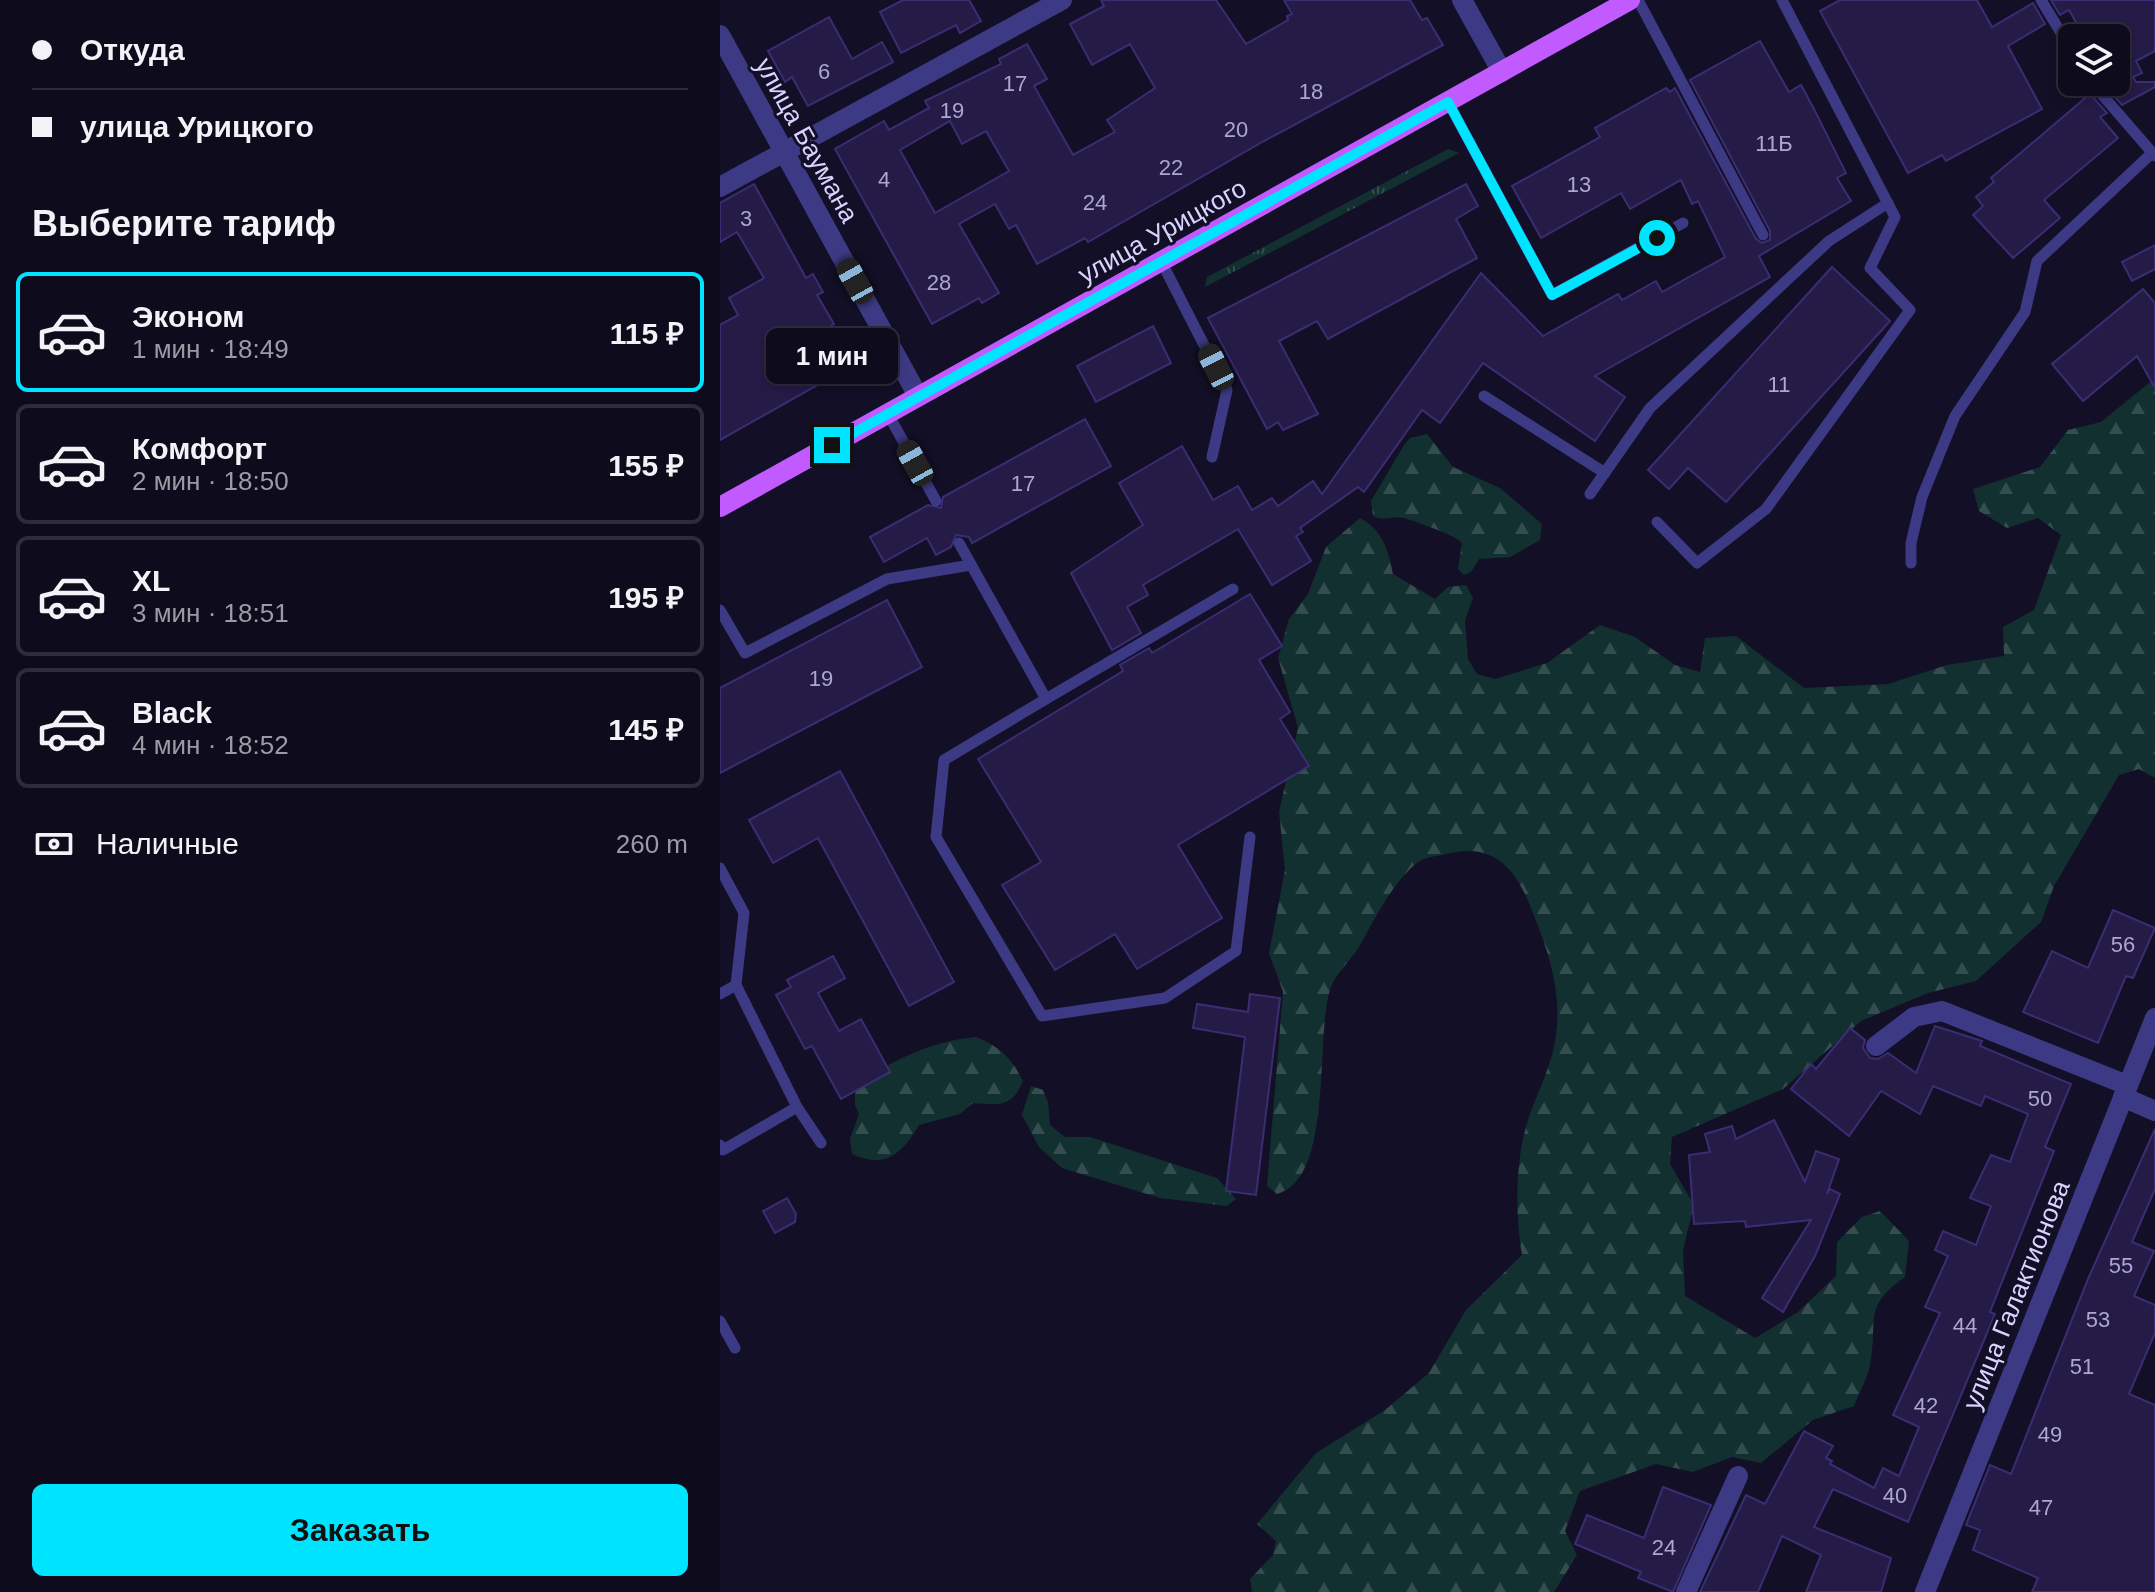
<!DOCTYPE html>
<html lang="ru">
<meta charset="utf-8">
<style>
body{margin:0;font-family:Arial,sans-serif;background:#171425;color:#f1f3f6;height:100vh;display:flex;flex-direction:column;font-size:30px;white-space:nowrap}
*{box-sizing:border-box;margin:0}
p{font-size:26px;color:#9b9ba3}
.icon{flex:none;width:44px;height:44px;fill:none;stroke:currentColor;stroke-width:2;stroke-linecap:round;stroke-linejoin:round}
.map{position:relative;flex:1;overflow:hidden}
.drawer{display:flex;flex-direction:column;background:#0e0b1c;width:720px}
.drawer>*{flex:none}
.banner{display:grid;align-content:center;height:176px;padding:0 32px;background:#0e0b1c}
.tools{position:absolute;left:1338px;top:24px;display:grid;gap:16px}
.tools a{display:grid;place-items:center;width:72px;height:72px;border-radius:12px;background:#0e0b1c;box-shadow:0 4px 12px #0003,0 0 0 2px #2e2b3b;font-size:40px}
.end{position:absolute;width:36px;height:36px;margin:-18px;border:10px solid #00e5ff;background:#111;box-shadow:0 0 0 4px #111}
.from{border-radius:50%}
.bubble{position:absolute;height:56px;border-radius:12px;background:#0e0b1c;box-shadow:0 4px 12px #0003,0 0 0 2px #2e2b3b;font-size:26px;font-weight:700;line-height:56px;text-align:center}
.car{position:absolute;width:24px;height:48px;margin:-24px -12px;border-radius:10px;box-shadow:0 0 6px 2px #0007;background:linear-gradient(#222 24%,#8ab4d8 0 40%,#222 0 76%,#8ab4d8 0 86%,#222 0)}
.banner b{display:flex;align-items:center;gap:28px;height:76px;font-size:30px}
.banner b+b{border-top:2px solid #2e2b3b}
.banner i{width:20px;height:20px;background:#f1f3f6}
ul{padding:0;list-style:none}
li{display:flex;align-items:center;gap:24px;height:120px;margin:0 16px 12px;padding:0 16px;border:4px solid #2e2b3b;border-radius:12px}
li div{flex:1}
li b{display:block;font-size:30px}
li em{font-style:normal;font-weight:700}
li.on{border-color:#00e5ff}
li>.icon{width:72px;height:72px;stroke-width:1.5}
h2{padding:0 32px;font-size:36px;line-height:96px}
.pay{display:flex;align-items:center;gap:20px;height:88px;padding:0 32px;font-size:30px}
.pay p{margin-inline-start:auto}
.primary-button{display:flex;gap:16px;margin-top:auto;padding:16px 32px}
.primary-button a{flex:1;height:92px;border-radius:12px;background:#00e5ff;color:#111;font-size:32px;font-weight:700;line-height:92px;text-align:center}
main{display:flex;flex:1;min-height:0}
.map>svg:first-child{display:block}
.grass{fill:url(#grass-tufts)}
.forest{fill:url(#forest-firs)}
.building{fill:#241b47;stroke:#3b2d73;stroke-width:2;fill-rule:evenodd}
.lines{fill:none;stroke-linecap:round;stroke-linejoin:round}
.service{stroke:#3d3a85;stroke-width:11}
.minor{stroke:#3d3a85;stroke-width:20}
.primary{stroke:#c25bff;stroke-width:20}
.route{stroke:#00e5ff;stroke-width:10}
.labels{text-anchor:middle;dominant-baseline:central;stroke-width:6;stroke-linejoin:round;paint-order:stroke}
.number-label{font-size:22px;fill:#aca6d1}
.street-label{font-size:26px;fill:#d9d4ff;stroke:#130f26}
</style>
<main>
<section class="drawer">
<div class="banner">
<b><i class="from"></i>Откуда</b>
<b><i></i>улица Урицкого</b>
</div>
<h2>Выберите тариф</h2>
<ul>
<li class="on"><svg class="icon" aria-label="car" viewBox="0 0 24 24"><path d="M5 17H2v-5l4-1 3-4h7l3 4 3 1v5h-3M9 17h6M6 11h13"/><circle cx="7" cy="17" r="2"/><circle cx="17" cy="17" r="2"/></svg><div><b>Эконом</b><p>1 мин · 18:49</p></div><em>115 ₽</em></li>
<li><svg class="icon" aria-label="car" viewBox="0 0 24 24"><path d="M5 17H2v-5l4-1 3-4h7l3 4 3 1v5h-3M9 17h6M6 11h13"/><circle cx="7" cy="17" r="2"/><circle cx="17" cy="17" r="2"/></svg><div><b>Комфорт</b><p>2 мин · 18:50</p></div><em>155 ₽</em></li>
<li><svg class="icon" aria-label="car" viewBox="0 0 24 24"><path d="M5 17H2v-5l4-1 3-4h7l3 4 3 1v5h-3M9 17h6M6 11h13"/><circle cx="7" cy="17" r="2"/><circle cx="17" cy="17" r="2"/></svg><div><b>XL</b><p>3 мин · 18:51</p></div><em>195 ₽</em></li>
<li><svg class="icon" aria-label="car" viewBox="0 0 24 24"><path d="M5 17H2v-5l4-1 3-4h7l3 4 3 1v5h-3M9 17h6M6 11h13"/><circle cx="7" cy="17" r="2"/><circle cx="17" cy="17" r="2"/></svg><div><b>Black</b><p>4 мин · 18:52</p></div><em>145 ₽</em></li>
</ul>
<div class="pay"><svg class="icon" aria-label="cash" viewBox="0 0 24 24"><path d="M3 7h18v10H3z"/><circle cx="12" cy="12" r="2"/></svg>Наличные<p>260 m</p></div>
<div class="primary-button"><a>Заказать</a></div>
</section>
<div class="map">
<svg width="1435" height="1592" viewBox="0 0 1435 1592">
<defs>
<pattern id="grass-tufts" width="24" height="20" patternUnits="userSpaceOnUse" patternTransform="scale(2)"><rect width="24" height="20" fill="#12302f"/><path d="M3 7l-1-3M5 7V3M7 7l1-3M15 17l-1-3M17 17v-4M19 17l1-3" fill="none" stroke="#344d4e"/></pattern>
<pattern id="forest-firs" width="22" height="20" patternUnits="userSpaceOnUse" patternTransform="scale(2)"><rect width="22" height="20" fill="#12302f"/><path d="M5 1l3.5 6h-7zM16 11l3.5 6h-7z" fill="#344d4e"/></pattern>
</defs>
<rect width="100%" height="100%" fill="#130f26"/>
<path class="grass" d="M 728,149 L 739,153 L 485,287 L 487,277 Z"/>
<g class="forest">
<path d="M 1435,378 L 1435,778 L 1419,769 L 1399,775 L 1334,886 L 1321,922 L 1256,981 L 1208,993 L 1141,1021 L 1063,1089 L 952,1137 L 950,1164 L 974,1205 L 963,1250 L 965,1296 L 1035,1338 L 1078,1312 L 1116,1276 L 1117,1242 L 1142,1217 L 1160,1211 L 1189,1241 L 1185,1277 C 1141,1308 1159,1320 1150,1365 C 1147,1379 1139,1393 1134,1406 L 1093,1420 L 1041,1463 L 1012,1457 L 973,1472 L 936,1464 L 860,1491 L 845,1531 L 857,1555 L 834,1592 L 532,1592 L 530,1579 L 553,1555 L 556,1541 L 537,1524 L 596,1453 L 665,1410 L 709,1373 L 746,1310 L 802,1255 C 795,1214 795,1157 809,1117 C 820,1086 835,1059 837,1025 C 840,984 826,945 811,908 C 795,867 773,842 726,854 C 717,856 704,857 697,863 C 671,884 655,919 639,947 C 631,960 616,973 611,987 C 594,1033 615,1179 557,1194 L 547,1186 L 563,992 L 549,953 L 565,870 L 559,812 L 578,728 L 558,658 L 569,619 L 588,594 L 606,547 L 640,518 C 663,531 668,549 673,574 L 715,599 L 728,587 L 746,585 L 753,598 L 745,621 L 748,659 L 757,674 L 775,679 L 827,663 L 880,625 L 915,637 L 955,665 L 980,672 L 985,638 L 1016,636 L 1084,688 L 1168,684 L 1227,665 L 1284,656 L 1283,627 L 1314,610 L 1341,535 L 1318,518 L 1287,528 L 1259,511 L 1253,489 L 1320,467 L 1348,430 L 1381,422 Z"/>
<path d="M 707,434 L 733,467 L 780,488 L 822,524 L 820,540 L 790,557 L 759,559 L 751,572 L 744,575 L 738,569 L 742,543 C 737,536 695,521 684,518 C 672,515 664,522 653,516 L 651,501 L 684,445 L 690,438 Z"/>
<path d="M 256,1037 C 280,1047 291,1057 303,1081 C 292,1108 279,1105 253,1103 L 240,1114 L 199,1125 C 181,1155 165,1169 132,1154 L 130,1139 L 139,1114 L 135,1105 L 135,1084 C 174,1061 210,1041 256,1037 Z"/>
<path d="M 311,1086 L 323,1090 L 328,1102 L 330,1125 L 345,1137 L 370,1137 L 497,1178 L 516,1199 L 507,1206 L 440,1198 L 342,1168 L 319,1147 L 302,1115 Z"/>
</g>
<g class="building">
<path d="M 183,0 L 249,0 L 261,21 L 240,33 L 236,25 L 181,53 L 160,12 Z"/>
<path d="M 381,0 L 496,0 L 526,44 L 568,20 L 567,16 L 572,14 L 564,0 L 690,0 L 702,20 L 707,18 L 723,45 L 544,141 L 368,242 L 365,238 L 317,264 L 296,225 L 289,229 L 275,204 L 239,224 L 279,293 L 262,303 L 259,298 L 212,324 L 115,149 L 164,121 L 169,130 L 209,108 L 205,101 L 281,64 L 279,59 L 307,44 L 327,79 L 314,86 L 353,155 L 395,132 L 387,120 L 435,88 L 410,44 L 372,65 L 350,24 L 384,6 ZM 230,121 L 242,144 L 266,131 L 289,171 L 215,213 L 180,150 Z"/>
<path d="M 1120,0 L 1257,0 L 1272,27 L 1313,3 L 1325,24 L 1288,46 L 1322,109 L 1226,161 L 1222,155 L 1188,173 L 1100,11 Z"/>
<path d="M 1331,0 L 1435,0 L 1435,51 L 1416,61 L 1422,73 L 1413,77 L 1416,82 L 1435,82 L 1435,87 L 1402,105 L 1383,83 L 1396,82 L 1396,38 L 1365,38 L 1349,10 L 1340,15 Z"/>
<path d="M 109,17 L 132,59 L 162,42 L 173,62 L 88,106 L 72,77 L 65,82 L 48,51 Z"/>
<path d="M 1040,41 L 1069,92 L 1081,85 L 1094,109 L 1126,173 L 1117,178 L 1131,201 L 1039,256 L 1050,277 L 875,376 L 905,397 L 875,441 L 763,363 L 720,423 L 702,410 L 644,492 L 638,487 L 580,528 L 583,532 L 576,536 L 591,561 L 552,585 L 518,529 L 423,585 L 428,595 L 407,607 L 421,633 L 392,650 L 351,573 L 423,525 L 399,483 L 462,446 L 493,500 L 518,486 L 532,510 L 552,498 L 558,506 L 593,481 L 602,494 L 761,273 L 823,336 L 898,294 L 902,300 L 936,281 L 942,292 L 1005,257 L 978,201 L 972,204 L 961,180 L 910,209 L 901,193 L 821,238 L 792,186 L 880,137 L 875,128 L 946,88 L 950,92 L 955,88 L 1036,239 L 1042,243 L 1050,240 L 1050,231 L 970,80 Z"/>
<path d="M 1370,94 L 1387,113 L 1380,117 L 1398,138 L 1324,200 L 1340,218 L 1293,258 L 1253,215 L 1263,206 L 1256,197 L 1274,182 L 1271,178 Z"/>
<path d="M 34,184 L 86,278 L 93,274 L 103,292 L 97,295 L 114,324 L 109,327 L 131,366 L 0,440 L 0,325 L 18,315 L 9,298 L 44,278 L 17,232 L 0,242 L 0,203 Z"/>
<path d="M 746,184 L 758,206 L 736,219 L 757,258 L 608,339 L 597,321 L 559,341 L 598,414 L 563,430 L 558,422 L 547,429 L 488,318 Z"/>
<path d="M 1435,245 L 1435,269 L 1412,281 L 1402,262 Z"/>
<path d="M 1112,267 L 1170,321 L 1006,502 L 968,468 L 949,489 L 928,470 Z"/>
<path d="M 1423,289 L 1435,303 L 1435,388 L 1417,356 L 1363,401 L 1332,364 Z"/>
<path d="M 433,326 L 451,363 L 376,402 L 357,366 Z"/>
<path d="M 365,419 L 391,466 L 252,543 L 249,537 L 236,535 L 231,547 L 216,555 L 207,538 L 164,562 L 150,537 L 208,505 L 221,508 L 223,497 Z"/>
<path d="M 530,594 L 562,646 L 539,660 L 570,712 L 560,719 L 589,766 L 458,845 L 502,918 L 417,969 L 395,934 L 335,970 L 282,885 L 321,862 L 258,759 L 403,671 L 400,665 L 429,648 L 432,653 Z"/>
<path d="M 167,600 L 202,667 L 0,773 L 0,688 Z"/>
<path d="M 120,771 L 234,982 L 189,1006 L 98,838 L 53,863 L 29,820 Z"/>
<path d="M 1393,910 L 1435,928 L 1413,978 L 1406,976 L 1378,1043 L 1303,1012 L 1332,951 L 1368,968 Z"/>
<path d="M 113,956 L 125,978 L 98,993 L 119,1031 L 141,1019 L 170,1072 L 121,1099 L 92,1046 L 85,1049 L 56,995 L 71,987 L 67,980 Z"/>
<path d="M 530,994 L 560,998 L 536,1195 L 506,1191 L 525,1037 L 473,1028 L 477,1004 L 528,1012 Z"/>
<path d="M 1215,1026 L 1262,1041 L 1260,1046 L 1351,1084 L 1325,1147 L 1334,1151 L 1270,1312 L 1275,1314 L 1188,1522 L 1113,1489 L 1094,1527 L 1171,1558 L 1161,1592 L 1086,1592 L 1101,1555 L 1062,1536 L 1038,1592 L 980,1592 L 1026,1495 L 1045,1504 L 1084,1431 L 1113,1446 L 1106,1458 L 1112,1461 L 1110,1464 L 1154,1488 L 1163,1468 L 1179,1476 L 1199,1427 L 1173,1415 L 1220,1313 L 1205,1307 L 1228,1256 L 1215,1250 L 1223,1231 L 1256,1245 L 1271,1206 L 1250,1198 L 1271,1155 L 1290,1162 L 1308,1114 L 1265,1096 L 1261,1106 L 1213,1086 L 1200,1114 L 1161,1091 L 1129,1136 L 1071,1089 L 1091,1064 L 1096,1069 L 1130,1028 L 1145,1040 L 1143,1048 L 1150,1058 L 1158,1059 L 1168,1053 L 1196,1073 Z"/>
<path d="M 1054,1120 L 1085,1182 L 1096,1151 L 1119,1159 L 1107,1194 L 1110,1189 L 1120,1194 L 1095,1256 L 1063,1312 L 1042,1298 L 1091,1220 L 1026,1227 L 1025,1221 L 974,1224 L 969,1155 L 990,1152 L 985,1134 L 1012,1126 L 1016,1139 Z"/>
<path d="M 1435,1129 L 1435,1189 L 1412,1242 L 1434,1251 L 1414,1296 L 1435,1305 L 1435,1333 L 1409,1394 L 1435,1405 L 1435,1592 L 1312,1592 L 1318,1578 L 1253,1550 L 1260,1530 L 1246,1525 L 1270,1465 L 1291,1474 L 1368,1279 Z"/>
<path d="M 67,1198 L 76,1214 L 75,1222 L 55,1233 L 43,1211 Z"/>
<path d="M 943,1487 L 991,1505 L 953,1592 L 918,1578 L 921,1572 L 855,1544 L 867,1515 L 924,1538 Z"/>
</g>
<g class="lines">
<g class="service">
<path d="M 918,0 L 1043,235"/>
<path d="M 1321,0 L 1352,51"/>
<path d="M 1371,82 L 1435,156"/>
<path d="M 728,102 L 832,295 L 963,223"/>
<path d="M 441,261 L 507,390 L 492,457"/>
<path d="M 764,396 L 885,473"/>
<path d="M 168,414 L 216,501"/>
<path d="M 870,494 L 930,408 L 1109,241 L 1168,203"/>
<path d="M 937,522 L 977,563 L 1046,509 L 1190,310 L 1150,268 L 1175,217 L 1062,0"/>
<path d="M 239,543 L 326,699 L 513,589"/>
<path d="M 1191,563 L 1191,543 L 1202,497 L 1235,416 L 1305,312 L 1317,261 L 1432,153"/>
<path d="M 0,610 L 25,653 L 167,579 L 251,565"/>
<path d="M 326,699 L 224,760 L 216,837 L 322,1016 L 445,998 L 516,951 L 530,837"/>
<path d="M 0,868 L 24,913 L 16,985 L 77,1107 L 101,1143"/>
<path d="M 0,994 L 16,985"/>
<path d="M 0,1145 L 3,1150 L 77,1107"/>
<path d="M 0,1321 L 15,1348"/>
</g>
<g class="minor">
<path d="M 742,0 L 782,72"/>
<path d="M 0,35 L 198,396"/>
<path d="M 0,187 L 342,0"/>
<path d="M 1156,1046 L 1194,1017 L 1222,1011 L 1407,1085"/>
<path d="M 1403,1097 L 1435,1111"/>
<path d="M 966,1592 L 1018,1476"/>
<path d="M 1205,1592 L 1435,1018"/>
</g>
<path class="primary" d="M 0,507 L 910,0"/>
</g>
<g class="lines">
<path class="route" d="M 112,445 L 728,102 L 832,295 L 937,238"/>
</g>
<g class="labels">
<g class="number-label">
<text x="104" y="71">6</text>
<text x="295" y="83">17</text>
<text x="591" y="91">18</text>
<text x="232" y="110">19</text>
<text x="516" y="129">20</text>
<text x="1054" y="143">11Б</text>
<text x="451" y="167">22</text>
<text x="164" y="179">4</text>
<text x="859" y="184">13</text>
<text x="375" y="202">24</text>
<text x="26" y="218">3</text>
<text x="219" y="282">28</text>
<text x="1059" y="384">11</text>
<text x="303" y="483">17</text>
<text x="101" y="678">19</text>
<text x="1403" y="944">56</text>
<text x="1320" y="1098">50</text>
<text x="1401" y="1265">55</text>
<text x="1378" y="1319">53</text>
<text x="1245" y="1325">44</text>
<text x="1362" y="1366">51</text>
<text x="1206" y="1405">42</text>
<text x="1330" y="1434">49</text>
<text x="1175" y="1495">40</text>
<text x="1321" y="1507">47</text>
<text x="944" y="1547">24</text>
</g>
<g class="street-label">
<text transform="translate(87 140) rotate(61)">улица Баумана</text>
<text transform="translate(442 231) rotate(-29)">улица Урицкого</text>
<text transform="translate(1296 1295) rotate(-68)">улица Галактионова</text>
</g>
</g>
</svg>
<div class="tools">
<a><svg class="icon" aria-label="layers" viewBox="0 0 24 24"><path d="M12 4l9 5-9 5-9-5zM3 14l9 5 9-5"/></svg></a>
</div>
<i class="end from" style="left:937px;top:238px"></i>
<i class="end" style="left:112px;top:445px"></i>
<div class="bubble" style="left:46px;top:328px;width:132px">1 мин</div>
<i class="car" style="left:135px;top:281px;rotate:331deg"></i>
<i class="car" style="left:496px;top:367px;rotate:333deg"></i>
<i class="car" style="left:195px;top:463px;rotate:331deg"></i>
</div>
</main>
